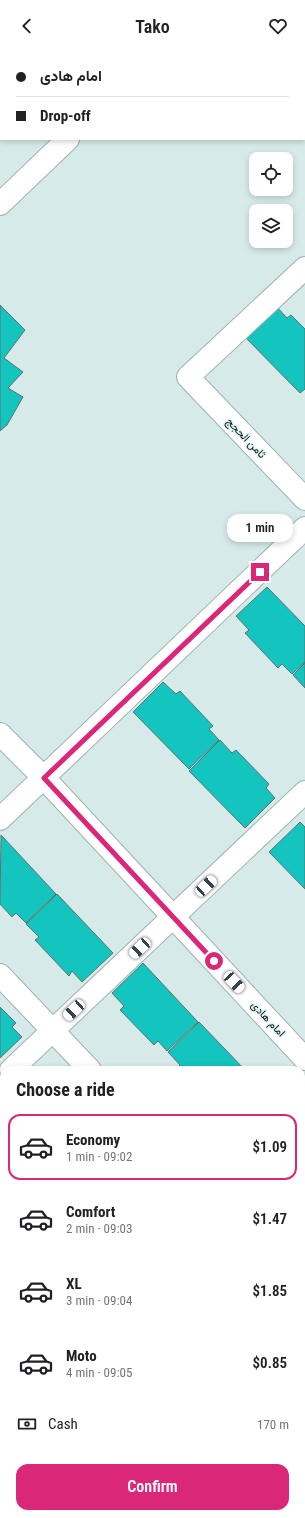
<!DOCTYPE html>
<meta charset="utf-8">
<style>
body{margin:0;font-family:"Roboto Condensed",Vazirmatn,sans-serif;background:#f2f2f2;color:#202124;height:100vh;display:flex;flex-direction:column;font-size:15px;white-space:nowrap}
*{box-sizing:border-box;margin:0}
p{font-size:13px;color:#757577}
.icon{flex:none;width:22px;height:22px;fill:none;stroke:currentColor;stroke-width:2;stroke-linecap:round;stroke-linejoin:round}
.map{position:relative;flex:1;overflow:hidden}
.details{position:absolute;left:0px;top:1014px;width:305px;height:452px;display:flex;flex-direction:column;background:#fff;border-radius:12px 12px 0 0;box-shadow:0 2px 6px #0003}
.details>*{flex:none}
.top-card{position:absolute;left:0px;top:0px;width:305px;height:88px;box-shadow:0 2px 6px #0003;display:grid;align-content:center;height:88px;padding:0 16px;background:#fff}
.fabs{position:absolute;left:249px;top:100px;display:grid;gap:8px}
.fabs a{display:grid;place-items:center;width:44px;height:44px;border-radius:8px;background:#fff;box-shadow:0 2px 6px #0003;font-size:20px}
.end{position:absolute;width:18px;height:18px;margin:-9px;border:5px solid #db2777;background:#fff;box-shadow:0 0 0 2px #fff}
.from{border-radius:50%}
.bubble{position:absolute;height:28px;border-radius:12px;background:#fff;box-shadow:0 2px 6px #0003;font-size:13px;font-weight:600;line-height:28px;text-align:center}
.car{position:absolute;width:12px;height:24px;margin:-12px -6px;border-radius:5px;box-shadow:0 0 3px 1px #0007;background:linear-gradient(#fff 24%,#345 0 40%,#fff 0 76%,#345 0 86%,#fff 0)}
.top-card b{display:flex;align-items:center;gap:14px;height:38px;font-size:15px}
.top-card b+b{border-top:1px solid #e0e0e0}
.top-card i{width:10px;height:10px;background:#202124}
ul{padding:0;list-style:none}
li{display:flex;align-items:center;gap:12px;height:66px;margin:0 8px 6px;padding:0 8px;border:2px solid transparent;border-radius:12px}
li div{flex:1}
li b{display:block;font-size:15px}
li em{font-style:normal;font-weight:600}
li.current{border-color:#db2777}
li>.icon{width:36px;height:36px;stroke-width:1.5}
h2{padding:0 16px;font-size:18px;line-height:48px}
.pay{display:flex;align-items:center;gap:10px;height:44px;padding:0 16px;font-size:15px}
.pay p{margin-inline-start:auto}
.button{display:flex;gap:8px;margin-top:auto;padding:8px 16px}
.button a{flex:1;height:46px;border-radius:12px;background:#db2777;color:#fff;font-size:16px;font-weight:600;line-height:46px;text-align:center}
header{display:flex;justify-content:space-between;align-items:center;height:52px;padding:0 16px;background:#fff;font-size:18px;font-weight:600}
.map>svg:first-child{display:block}
.building{fill:#13c5be;stroke:#5f7170}
.lines{fill:none;stroke-linecap:round;stroke-linejoin:round}
.minor-casing{stroke:#9eb2b0;stroke-width:24}
.tertiary-casing{stroke:#9eb2b0;stroke-width:24}
.minor{stroke:#fff;stroke-width:22}
.tertiary{stroke:#fff;stroke-width:22}
.route{stroke:#db2777;stroke-width:5}
.labels{text-anchor:middle;dominant-baseline:central;stroke-width:3;stroke-linejoin:round;paint-order:stroke}
.street-label{font-size:11px;fill:#0e1515;stroke:#e3f8f6}
</style>
<header><svg class="icon" aria-label="back" viewBox="0 0 24 24"><path d="M15 5l-7 7 7 7"/></svg>Tako<svg class="icon" aria-label="heart" viewBox="0 0 24 24"><path d="M12 20l-8-8c-3-5 5-10 8-4 3-6 11-1 8 4z"/></svg></header>
<div class="map">
<svg width="305" height="1466" viewBox="0 0 305 1466">
<rect width="100%" height="100%" fill="#d6ebe9"/>
<g class="building">
<path d="M 0,253 L 25,278 L 4,306 L 23,320 L 8,336 L 23,345 L 7,373 L 0,379 Z"/>
<path d="M 275,253 L 287,266 L 291,263 L 305,277 L 305,337 L 300,341 L 244,284 Z"/>
<path d="M 267,535 L 305,574 L 305,610 L 292,622 L 282,612 L 278,616 L 245,581 L 249,578 L 236,564 Z"/>
<path d="M 305,611 L 305,636 L 293,623 Z"/>
<path d="M 163,630 L 176,642 L 180,639 L 213,674 L 209,677 L 219,688 L 189,717 L 133,660 Z"/>
<path d="M 220,688 L 232,701 L 236,698 L 269,732 L 266,736 L 275,746 L 245,776 L 189,719 Z"/>
<path d="M 300,770 L 305,775 L 305,837 L 269,800 Z"/>
<path d="M 1,783 L 56,842 L 26,871 L 16,861 L 12,865 L 0,852 Z"/>
<path d="M 57,842 L 113,901 L 82,930 L 72,919 L 69,924 L 35,888 L 39,885 L 26,872 Z"/>
<path d="M 143,911 L 198,970 L 167,999 L 158,989 L 154,993 L 120,958 L 124,954 L 112,941 Z"/>
<path d="M 0,955 L 16,971 L 12,975 L 22,985 L 0,1006 Z"/>
<path d="M 199,970 L 245,1018 L 178,1018 L 177,1017 L 180,1013 L 168,1000 Z"/>
<path d="M 301,1100 L 305,1105 L 305,1159 L 301,1162 Z"/>
<path d="M 4,1330 L 4,1383 L 0,1379 L 0,1333 Z"/>
<path d="M 87,1462 L 100,1462 L 96,1466 L 91,1466 Z"/>
</g>
<g class="lines">
<defs>
<g id="minor">
<path d="M 305,216 L 188,325 L 305,447"/>
<path d="M 0,682 L 44,726 L 305,1007"/>
<path d="M 0,767 L 305,476"/>
<path d="M 0,923 L 90,1018"/>
<path d="M 11,1018 L 305,740"/>
<path d="M 0,1187 L 4,1191"/>
<path d="M 301,1241 L 305,1245"/>
<path d="M 0,1297 L 4,1294"/>
<path d="M 0,1452 L 4,1456"/>
</g>
<g id="tertiary">
<path d="M 158,1 L 159,0"/>
<path d="M 0,152 L 68,87"/>
<path d="M 301,1341 L 305,1337"/>
<path d="M 173,1466 L 177,1462"/>
</g>
</defs>
<use href="#minor" class="minor-casing"/>
<use href="#tertiary" class="tertiary-casing"/>
<use href="#minor" class="minor"/>
<use href="#tertiary" class="tertiary"/>
</g>
<g class="lines">
<path class="route" d="M 214,909 L 44,726 L 260,520"/>
</g>
<g class="labels">
<g class="street-label">
<text transform="translate(246 386) rotate(46)">ثامن الحجج</text>
<text transform="translate(268 967) rotate(47)">امام هادی</text>
</g>
</g>
</svg>
<div class="fabs">
<a><svg class="icon" aria-label="locate" viewBox="0 0 24 24"><circle cx="12" cy="12" r="6"/><path d="M12 2v4M12 18v4M2 12h4M18 12h4"/></svg></a>
<a><svg class="icon" aria-label="layers" viewBox="0 0 24 24"><path d="M12 4l9 5-9 5-9-5zM3 14l9 5 9-5"/></svg></a>
</div>
<i class="end from" style="left:214px;top:909px"></i>
<i class="end" style="left:260px;top:520px"></i>
<div class="bubble" style="left:227px;top:462px;width:66px">1 min</div>
<i class="car" style="left:206px;top:834px;rotate:47deg"></i>
<i class="car" style="left:140px;top:896px;rotate:227deg"></i>
<i class="car" style="left:234px;top:930px;rotate:137deg"></i>
<i class="car" style="left:74px;top:958px;rotate:227deg"></i>
<div class="top-card">
<b><i class="from"></i>امام هادی</b>
<b><i></i>Drop-off</b>
</div>
<section class="details">
<h2>Choose a ride</h2>
<ul>
<li class="current"><svg class="icon" aria-label="car" viewBox="0 0 24 24"><path d="M5 17H2v-5l4-1 3-4h7l3 4 3 1v5h-3M9 17h6M6 11h13"/><circle cx="7" cy="17" r="2"/><circle cx="17" cy="17" r="2"/></svg><div><b>Economy</b><p>1 min · 09:02</p></div><em>$1.09</em></li>
<li><svg class="icon" aria-label="car" viewBox="0 0 24 24"><path d="M5 17H2v-5l4-1 3-4h7l3 4 3 1v5h-3M9 17h6M6 11h13"/><circle cx="7" cy="17" r="2"/><circle cx="17" cy="17" r="2"/></svg><div><b>Comfort</b><p>2 min · 09:03</p></div><em>$1.47</em></li>
<li><svg class="icon" aria-label="car" viewBox="0 0 24 24"><path d="M5 17H2v-5l4-1 3-4h7l3 4 3 1v5h-3M9 17h6M6 11h13"/><circle cx="7" cy="17" r="2"/><circle cx="17" cy="17" r="2"/></svg><div><b>XL</b><p>3 min · 09:04</p></div><em>$1.85</em></li>
<li><svg class="icon" aria-label="car" viewBox="0 0 24 24"><path d="M5 17H2v-5l4-1 3-4h7l3 4 3 1v5h-3M9 17h6M6 11h13"/><circle cx="7" cy="17" r="2"/><circle cx="17" cy="17" r="2"/></svg><div><b>Moto</b><p>4 min · 09:05</p></div><em>$0.85</em></li>
</ul>
<div class="pay"><svg class="icon" aria-label="cash" viewBox="0 0 24 24"><path d="M3 7h18v10H3z"/><circle cx="12" cy="12" r="2"/></svg>Cash<p>170 m</p></div>
<div class="button"><a>Confirm</a></div>
</section>
</div>
